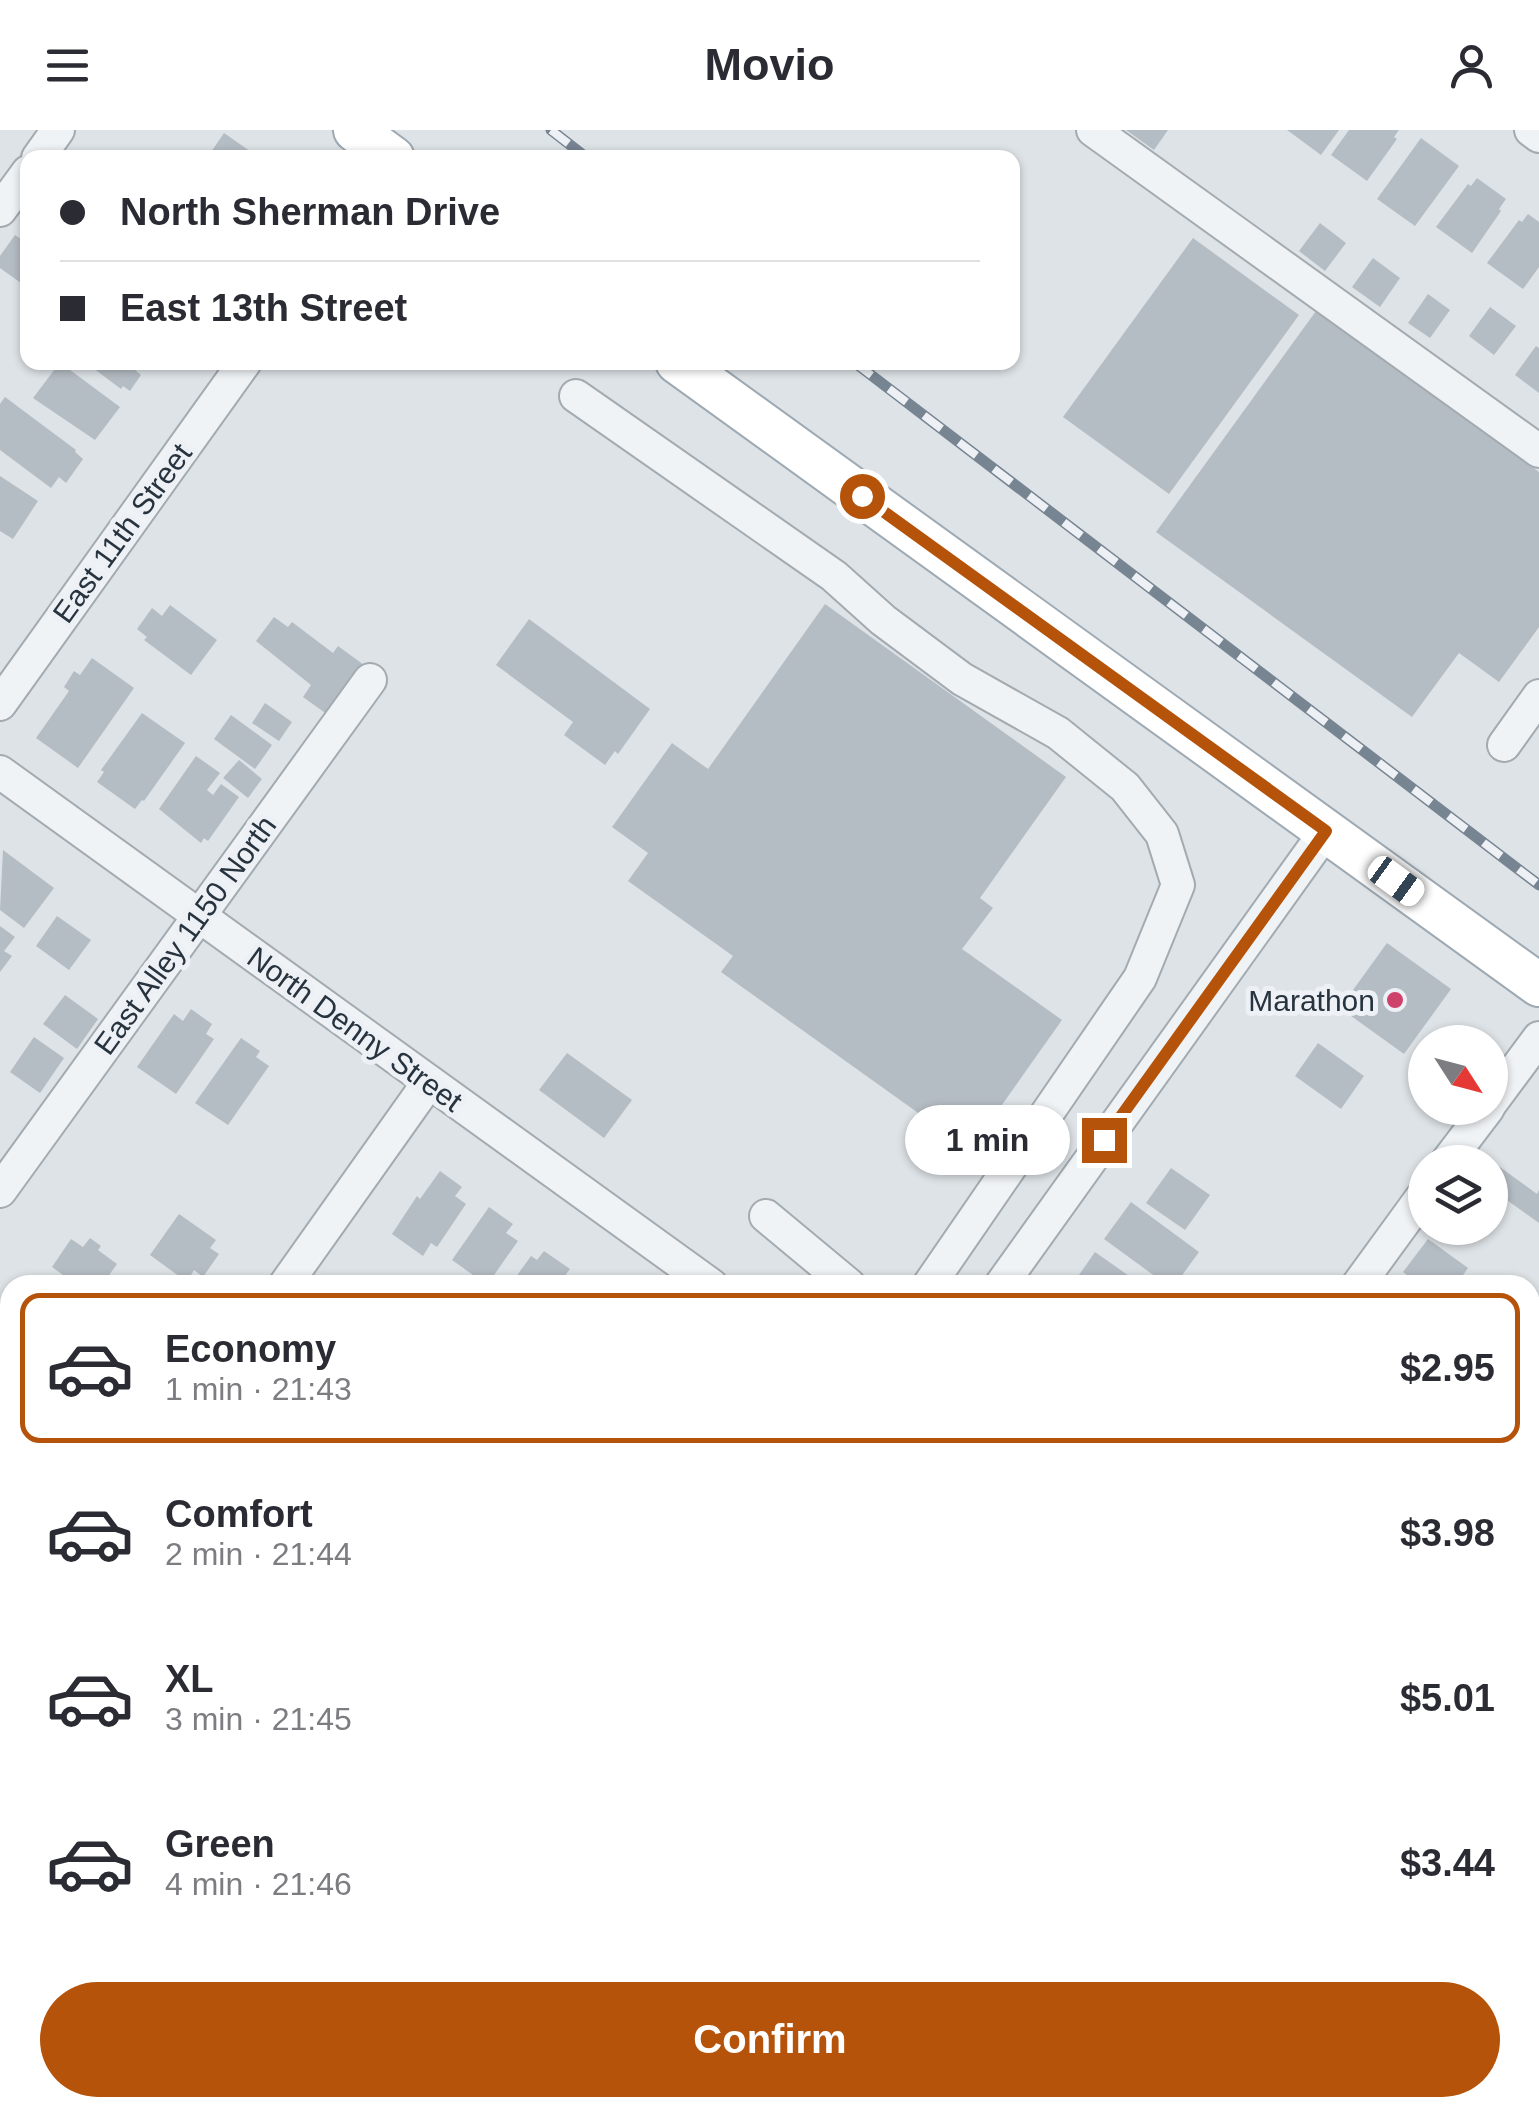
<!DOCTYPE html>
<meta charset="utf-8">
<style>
body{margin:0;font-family:Arial,sans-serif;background:#f2f2f3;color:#2b2b33;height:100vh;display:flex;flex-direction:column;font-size:38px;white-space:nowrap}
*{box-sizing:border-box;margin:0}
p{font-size:32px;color:#7c7c81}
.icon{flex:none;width:55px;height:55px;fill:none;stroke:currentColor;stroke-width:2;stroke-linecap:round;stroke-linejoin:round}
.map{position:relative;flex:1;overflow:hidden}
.side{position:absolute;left:0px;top:1145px;width:1540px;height:842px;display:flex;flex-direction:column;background:#fff;border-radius:30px 30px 0 0;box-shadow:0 2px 8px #0004}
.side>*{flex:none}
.hud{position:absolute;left:20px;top:20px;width:1000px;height:220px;border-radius:20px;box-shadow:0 2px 8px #0004;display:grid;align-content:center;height:220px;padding:0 40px;background:#fff}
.needle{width:65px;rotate:126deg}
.fabs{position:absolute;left:1408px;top:895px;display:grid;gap:20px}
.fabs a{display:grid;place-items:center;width:100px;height:100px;border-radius:50%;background:#fff;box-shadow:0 2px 8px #0004;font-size:50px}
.end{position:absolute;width:45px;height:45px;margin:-22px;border:12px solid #b45309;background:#fff;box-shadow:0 0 0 5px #fff}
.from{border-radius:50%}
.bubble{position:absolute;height:70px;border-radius:35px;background:#fff;box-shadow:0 2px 8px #0004;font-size:32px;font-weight:700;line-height:70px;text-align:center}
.car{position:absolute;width:30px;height:60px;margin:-30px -15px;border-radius:12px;box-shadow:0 0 8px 2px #0007;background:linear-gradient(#fff 24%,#345 0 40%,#fff 0 76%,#345 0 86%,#fff 0)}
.hud b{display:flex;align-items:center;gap:35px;height:95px;font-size:38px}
.hud b+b{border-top:2px solid #e1e1e2}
.hud i{width:25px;height:25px;background:#2b2b33}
ul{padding:18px 0 0;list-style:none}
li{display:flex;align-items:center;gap:30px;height:150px;margin:0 20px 15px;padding:0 20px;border:5px solid transparent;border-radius:20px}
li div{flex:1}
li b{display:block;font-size:38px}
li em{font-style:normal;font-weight:700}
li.active{border-color:#b45309}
li>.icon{width:90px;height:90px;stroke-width:1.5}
.action{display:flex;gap:20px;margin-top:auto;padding:20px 40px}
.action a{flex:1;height:115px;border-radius:60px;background:#b45309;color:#fff;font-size:40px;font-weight:700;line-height:115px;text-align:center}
header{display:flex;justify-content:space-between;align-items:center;height:130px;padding:0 40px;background:#fff;font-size:45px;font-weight:700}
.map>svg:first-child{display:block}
.building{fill:#b5bdc4}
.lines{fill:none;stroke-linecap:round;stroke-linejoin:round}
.minor-casing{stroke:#a3abb1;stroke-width:36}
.major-casing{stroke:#9da9b3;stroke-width:46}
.minor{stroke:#f0f3f6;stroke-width:32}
.major{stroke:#fff;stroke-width:42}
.rail-casing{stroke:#778491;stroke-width:11}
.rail{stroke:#edf1f5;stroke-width:8;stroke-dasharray:22;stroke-linecap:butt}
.route{stroke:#b45309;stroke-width:12}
.poi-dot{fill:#ce416a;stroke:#edf1f5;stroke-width:4}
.labels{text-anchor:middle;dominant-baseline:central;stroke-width:10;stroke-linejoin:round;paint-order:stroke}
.street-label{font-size:30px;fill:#27333e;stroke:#edf1f5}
.poi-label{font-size:30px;fill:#27333e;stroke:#edf1f5;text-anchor:end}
</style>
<header><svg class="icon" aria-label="menu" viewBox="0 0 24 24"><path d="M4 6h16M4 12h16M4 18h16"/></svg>Movio<svg class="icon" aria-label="person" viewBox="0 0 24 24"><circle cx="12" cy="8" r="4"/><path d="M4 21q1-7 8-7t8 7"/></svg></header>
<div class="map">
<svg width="1539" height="1987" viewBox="0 0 1539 1987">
<rect width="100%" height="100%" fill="#dee3e7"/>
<g class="building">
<path d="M 1126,0 L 1168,0 L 1154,20 Z"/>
<path d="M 1287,0 L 1339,0 L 1321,25 Z"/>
<path d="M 1349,0 L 1399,0 L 1394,7 L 1397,9 L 1367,51 L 1331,25 Z"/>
<path d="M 224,3 L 260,28 L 207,28 Z"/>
<path d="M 1421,8 L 1459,36 L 1415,96 L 1377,69 Z"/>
<path d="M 1477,48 L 1506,69 L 1499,79 L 1501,81 L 1472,123 L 1436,97 L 1468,54 L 1471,56 Z"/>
<path d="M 1528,84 L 1539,92 L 1539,137 L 1523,159 L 1487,133 L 1519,90 L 1522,92 Z"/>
<path d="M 1320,93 L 1346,113 L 1325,141 L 1299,121 Z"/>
<path d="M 15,105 L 28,114 L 28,145 L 21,153 L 0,138 L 0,126 Z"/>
<path d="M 1193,108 L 1299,185 L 1169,364 L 1063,287 Z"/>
<path d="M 1373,128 L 1400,148 L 1380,177 L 1352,157 Z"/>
<path d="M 1428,164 L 1450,180 L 1430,208 L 1408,193 Z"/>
<path d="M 1490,177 L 1516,196 L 1494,225 L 1469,206 Z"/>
<path d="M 1316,181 L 1539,342 L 1539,497 L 1499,552 L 1459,523 L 1412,587 L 1156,402 Z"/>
<path d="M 1536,216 L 1539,218 L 1539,263 L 1515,245 Z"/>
<path d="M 85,232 L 138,232 L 134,239 L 141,245 L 130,261 L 123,256 L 121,259 Z"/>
<path d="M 58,235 L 64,240 L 66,237 L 120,277 L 95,310 L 33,268 Z"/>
<path d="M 5,267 L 76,320 L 75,322 L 83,329 L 66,353 L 59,347 L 51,358 L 0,320 L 0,274 Z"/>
<path d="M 0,346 L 38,371 L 13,409 L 0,401 Z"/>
<path d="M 825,474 L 1066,647 L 980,768 L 993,778 L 962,819 L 1062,890 L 970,1020 L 721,842 L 733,826 L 628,751 L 648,723 L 612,697 L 672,613 L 708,639 Z"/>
<path d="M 170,475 L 217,510 L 191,545 L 144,510 L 147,507 L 137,499 L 152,478 L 162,486 Z"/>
<path d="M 274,487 L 288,497 L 292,492 L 333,523 L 338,516 L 364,535 L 328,585 L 303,567 L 311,555 L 256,511 Z"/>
<path d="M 529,489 L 650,579 L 618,624 L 615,621 L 605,635 L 564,605 L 573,592 L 496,535 Z"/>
<path d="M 92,528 L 134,558 L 78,638 L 36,608 L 69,561 L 64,557 L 74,541 L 80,545 Z"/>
<path d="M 265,573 L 292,592 L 279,611 L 252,593 Z"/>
<path d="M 142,583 L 185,613 L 144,671 L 142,670 L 135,679 L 97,652 L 104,642 L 101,640 Z"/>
<path d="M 231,585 L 272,615 L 255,639 L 214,609 Z"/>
<path d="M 196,626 L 220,643 L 207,660 L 213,665 L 221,654 L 239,667 L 208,711 L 204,708 L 201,713 L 159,679 Z"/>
<path d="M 239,630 L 262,649 L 248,668 L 223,648 Z"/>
<path d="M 3,720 L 54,758 L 24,798 L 0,780 Z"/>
<path d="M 57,786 L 91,810 L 69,840 L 36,816 Z"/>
<path d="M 0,796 L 15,807 L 4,821 L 12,826 L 0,842 Z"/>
<path d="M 1387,813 L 1451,859 L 1404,924 L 1340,878 Z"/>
<path d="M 65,865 L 98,889 L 77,919 L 43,894 Z"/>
<path d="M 191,879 L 212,894 L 206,904 L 214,909 L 176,964 L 137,937 L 174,884 L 183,891 Z"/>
<path d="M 34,907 L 64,928 L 40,963 L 10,942 Z"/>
<path d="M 241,908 L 260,921 L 256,927 L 269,936 L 228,995 L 195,973 Z"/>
<path d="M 1318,913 L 1364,946 L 1341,979 L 1295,946 Z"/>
<path d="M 567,923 L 632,970 L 604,1008 L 539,960 Z"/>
<path d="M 1474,1018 L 1537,1064 L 1539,1060 L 1539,1093 L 1490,1058 L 1490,1032 L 1464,1032 Z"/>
<path d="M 1171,1038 L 1210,1065 L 1185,1100 L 1146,1073 Z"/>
<path d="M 440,1041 L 462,1057 L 455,1066 L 466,1074 L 437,1117 L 431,1113 L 423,1126 L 392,1104 L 417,1066 L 420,1069 Z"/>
<path d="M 1131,1072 L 1199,1122 L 1175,1155 L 1167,1155 L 1104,1109 Z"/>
<path d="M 489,1077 L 513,1094 L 506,1103 L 518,1111 L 487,1155 L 452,1130 Z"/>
<path d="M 179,1084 L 216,1110 L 210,1118 L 219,1124 L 203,1147 L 194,1140 L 187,1152 L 150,1125 Z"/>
<path d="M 90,1108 L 101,1116 L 98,1120 L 117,1134 L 102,1155 L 77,1155 L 52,1137 L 71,1109 L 83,1117 Z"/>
<path d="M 1428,1109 L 1468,1138 L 1456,1155 L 1420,1155 L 1403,1142 Z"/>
<path d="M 544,1121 L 570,1139 L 563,1148 L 569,1152 L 567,1155 L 510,1155 L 531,1126 L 537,1130 Z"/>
<path d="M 1095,1122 L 1142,1155 L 1072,1155 Z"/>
<path d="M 6,1276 L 10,1279 L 10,1340 L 0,1333 L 0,1284 Z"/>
<path d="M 0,1347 L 10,1354 L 10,1405 L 3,1401 L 0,1405 Z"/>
<path d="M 1530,1547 L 1539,1554 L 1539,1581 L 1530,1594 Z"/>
<path d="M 10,1783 L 10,1835 L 2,1842 L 0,1796 Z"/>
<path d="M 1530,1831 L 1539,1837 L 1539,1870 L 1530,1882 Z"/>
<path d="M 160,1978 L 214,1978 L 207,1987 L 167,1987 L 158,1981 Z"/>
<path d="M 221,1978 L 276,1978 L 269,1987 L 214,1987 Z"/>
<path d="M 286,1978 L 337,1978 L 340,1980 L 335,1987 L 279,1987 Z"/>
<path d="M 772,1978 L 835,1978 L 828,1987 L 766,1987 Z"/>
<path d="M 1188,1978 L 1215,1978 L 1229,1987 L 1181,1987 Z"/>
</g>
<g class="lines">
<defs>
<g id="minor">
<path d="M 1093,0 L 1539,321"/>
<path d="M 1531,0 L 1539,6"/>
<path d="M 38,28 L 58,0"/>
<path d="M 0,80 L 28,42"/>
<path d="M 576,266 L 834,446 L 883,490 L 962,549 L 1058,603 L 1125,657 L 1162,704 L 1178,755 L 1140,848 L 929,1155"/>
<path d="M 0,574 L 245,232"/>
<path d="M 1504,615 L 1539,566"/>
<path d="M 0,642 L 711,1155"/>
<path d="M 1490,974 L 1539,908"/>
<path d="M 1447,1032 L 1488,978"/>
<path d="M 0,1061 L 370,550"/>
<path d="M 766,1086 L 849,1155"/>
<path d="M 285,1155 L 429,952"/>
<path d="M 1001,1155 L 1326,701"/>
<path d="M 1358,1155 L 1425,1063"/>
<path d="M 1530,1401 L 1539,1389"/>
<path d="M 0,1554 L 10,1540"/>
<path d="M 0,1594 L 10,1601"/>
<path d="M 1530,1745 L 1539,1752"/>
<path d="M 0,1938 L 10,1945"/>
<path d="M 55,1978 L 68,1987"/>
<path d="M 534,1978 L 547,1987"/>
<path d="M 993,1978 L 1006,1987"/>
<path d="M 1431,1978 L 1444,1987"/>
<path d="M 405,1987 L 412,1978"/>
<path d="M 1105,1987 L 1112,1978"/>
</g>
<g id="major">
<path d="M 355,0 L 393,28"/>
<path d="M 677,232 L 1539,855"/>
</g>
</defs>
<use href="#minor" class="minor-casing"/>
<use href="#major" class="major-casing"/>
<use href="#minor" class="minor"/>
<use href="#major" class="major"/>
<defs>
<g id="rail">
<path d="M 551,0 L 587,28"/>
<path d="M 854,232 L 1539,755"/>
</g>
</defs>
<use href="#rail" class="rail-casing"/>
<use href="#rail" class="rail"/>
</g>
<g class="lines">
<path class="route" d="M 862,366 L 1326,701 L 1104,1010"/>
</g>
<circle class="poi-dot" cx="1395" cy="870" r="10"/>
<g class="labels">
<g class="street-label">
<text transform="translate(122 403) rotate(-54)">East 11th Street</text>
<text transform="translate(185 805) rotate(-54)">East Alley 1150 North</text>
<text transform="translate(355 899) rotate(36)">North Denny Street</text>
</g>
<g class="poi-label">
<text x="1375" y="870">Marathon</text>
</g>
</g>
</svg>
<div class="fabs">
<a><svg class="needle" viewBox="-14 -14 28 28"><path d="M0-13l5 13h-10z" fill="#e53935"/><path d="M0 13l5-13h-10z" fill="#7c7c81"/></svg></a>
<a><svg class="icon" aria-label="layers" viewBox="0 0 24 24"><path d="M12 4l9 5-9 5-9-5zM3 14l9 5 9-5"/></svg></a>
</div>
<i class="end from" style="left:862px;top:366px"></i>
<i class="end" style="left:1104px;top:1010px"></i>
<div class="bubble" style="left:905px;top:975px;width:165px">1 min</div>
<i class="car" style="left:1396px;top:751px;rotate:126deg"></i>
<div class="hud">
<b><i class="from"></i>North Sherman Drive</b>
<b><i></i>East 13th Street</b>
</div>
<section class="side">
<ul>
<li class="active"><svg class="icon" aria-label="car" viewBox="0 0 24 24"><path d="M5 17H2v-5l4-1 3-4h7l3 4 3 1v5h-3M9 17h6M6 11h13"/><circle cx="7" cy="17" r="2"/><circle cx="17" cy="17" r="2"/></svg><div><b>Economy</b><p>1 min · 21:43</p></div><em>$2.95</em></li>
<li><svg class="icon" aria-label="car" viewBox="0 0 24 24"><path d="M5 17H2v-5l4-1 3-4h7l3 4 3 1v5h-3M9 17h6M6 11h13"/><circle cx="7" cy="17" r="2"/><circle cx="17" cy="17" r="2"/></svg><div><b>Comfort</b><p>2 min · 21:44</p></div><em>$3.98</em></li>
<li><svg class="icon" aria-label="car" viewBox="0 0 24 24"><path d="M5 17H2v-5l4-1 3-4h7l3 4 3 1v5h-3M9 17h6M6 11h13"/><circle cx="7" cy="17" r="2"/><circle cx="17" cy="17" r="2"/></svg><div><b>XL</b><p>3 min · 21:45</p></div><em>$5.01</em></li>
<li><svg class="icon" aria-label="car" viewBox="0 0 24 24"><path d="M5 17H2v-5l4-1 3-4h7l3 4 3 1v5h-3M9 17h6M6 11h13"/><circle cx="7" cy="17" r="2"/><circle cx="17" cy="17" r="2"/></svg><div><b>Green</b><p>4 min · 21:46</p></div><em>$3.44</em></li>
</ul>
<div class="action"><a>Confirm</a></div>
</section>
</div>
